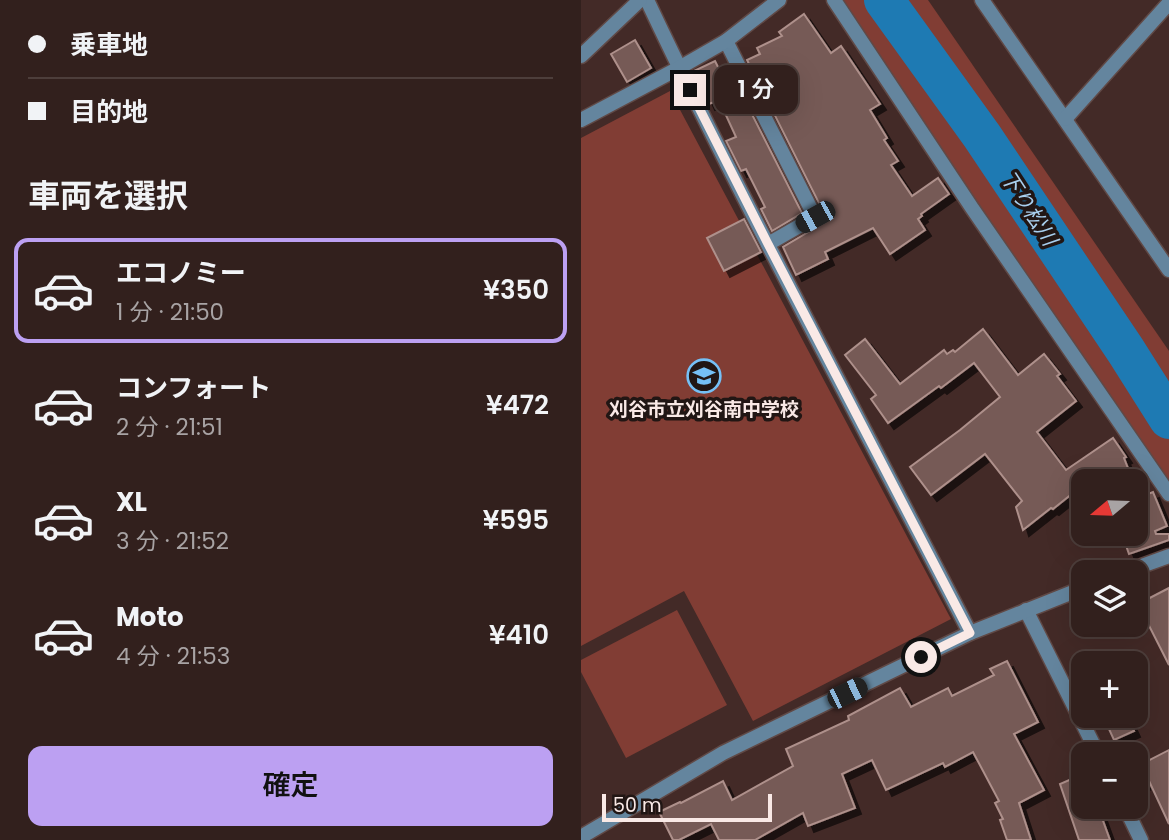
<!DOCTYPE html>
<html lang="ja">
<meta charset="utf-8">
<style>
body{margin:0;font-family:Poppins,"Noto Sans JP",sans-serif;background:#3a2826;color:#f1f3f6;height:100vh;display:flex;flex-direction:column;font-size:26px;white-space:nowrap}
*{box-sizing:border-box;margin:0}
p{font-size:23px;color:#a8a3a4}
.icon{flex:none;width:38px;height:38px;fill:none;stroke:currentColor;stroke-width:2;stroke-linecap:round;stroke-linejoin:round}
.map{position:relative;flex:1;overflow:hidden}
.details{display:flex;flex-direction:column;background:#32201d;width:581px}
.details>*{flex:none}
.top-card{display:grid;align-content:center;height:154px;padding:0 28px;background:#32201d}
.needle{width:46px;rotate:251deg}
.controls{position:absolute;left:490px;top:469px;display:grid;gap:14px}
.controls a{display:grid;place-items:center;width:77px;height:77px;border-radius:14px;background:#32201d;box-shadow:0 7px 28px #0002,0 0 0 2px #4d3e3b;font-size:35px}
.scale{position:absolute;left:21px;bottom:18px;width:170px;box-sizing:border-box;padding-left:7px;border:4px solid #f9e9e6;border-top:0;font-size:19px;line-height:24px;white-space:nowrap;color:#f9e9e6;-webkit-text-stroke:5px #211614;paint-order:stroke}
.end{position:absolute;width:32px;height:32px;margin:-16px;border:9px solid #f9e9e6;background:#111;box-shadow:0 0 0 4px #111}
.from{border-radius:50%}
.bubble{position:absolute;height:49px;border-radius:14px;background:#32201d;box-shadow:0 7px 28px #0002,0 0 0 2px #4d3e3b;font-size:23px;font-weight:600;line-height:49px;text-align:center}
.car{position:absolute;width:21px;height:42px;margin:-21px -10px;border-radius:9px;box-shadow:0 0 5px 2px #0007;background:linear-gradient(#222 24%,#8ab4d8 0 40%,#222 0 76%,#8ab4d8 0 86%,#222 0)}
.top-card b{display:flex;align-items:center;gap:24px;height:66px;font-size:26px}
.top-card b+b{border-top:2px solid #4d3e3b}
.top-card i{width:18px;height:18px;background:#f1f3f6}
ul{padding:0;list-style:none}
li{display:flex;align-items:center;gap:21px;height:105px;margin:0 14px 10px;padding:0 14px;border:4px solid transparent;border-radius:14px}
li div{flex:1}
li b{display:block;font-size:26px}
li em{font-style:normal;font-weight:600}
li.selected{border-color:#bca0f2}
li>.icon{width:63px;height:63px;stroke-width:1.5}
h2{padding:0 28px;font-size:32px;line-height:84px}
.cta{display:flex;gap:14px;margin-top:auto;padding:14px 28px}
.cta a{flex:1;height:80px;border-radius:14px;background:#bca0f2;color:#111;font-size:28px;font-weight:600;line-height:80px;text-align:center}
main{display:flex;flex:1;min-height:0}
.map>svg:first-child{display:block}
.green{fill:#813d34}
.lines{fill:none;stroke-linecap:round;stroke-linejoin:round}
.river{stroke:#1e7ab3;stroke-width:40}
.building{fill:#765a56;stroke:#ae908b;stroke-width:2;filter:url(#shadow)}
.minor-casing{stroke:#604946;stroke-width:17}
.minor{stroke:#64859e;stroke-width:14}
.route{stroke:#f9e9e6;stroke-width:9}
.labels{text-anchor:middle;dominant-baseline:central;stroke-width:7;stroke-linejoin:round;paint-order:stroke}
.poi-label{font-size:19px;font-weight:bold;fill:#f9e9e6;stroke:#211614}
.water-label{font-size:21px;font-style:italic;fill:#a8cfee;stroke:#211614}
</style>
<main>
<section class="details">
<div class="top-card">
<b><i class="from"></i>乗車地</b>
<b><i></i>目的地</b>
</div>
<h2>車両を選択</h2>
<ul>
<li class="selected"><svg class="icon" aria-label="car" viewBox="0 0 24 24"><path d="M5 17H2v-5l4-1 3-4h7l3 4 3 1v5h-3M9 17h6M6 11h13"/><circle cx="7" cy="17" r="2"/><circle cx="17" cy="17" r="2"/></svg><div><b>エコノミー</b><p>1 分 · 21:50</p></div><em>¥350</em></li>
<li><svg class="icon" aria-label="car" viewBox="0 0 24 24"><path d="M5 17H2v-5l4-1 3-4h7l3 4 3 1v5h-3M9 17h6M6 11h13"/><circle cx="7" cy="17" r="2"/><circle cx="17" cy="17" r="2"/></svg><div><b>コンフォート</b><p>2 分 · 21:51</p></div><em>¥472</em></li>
<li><svg class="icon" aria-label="car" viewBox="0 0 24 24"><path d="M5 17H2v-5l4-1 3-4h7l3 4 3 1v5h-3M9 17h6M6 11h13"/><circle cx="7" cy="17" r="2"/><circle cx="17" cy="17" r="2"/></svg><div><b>XL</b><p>3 分 · 21:52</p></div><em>¥595</em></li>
<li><svg class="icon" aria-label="car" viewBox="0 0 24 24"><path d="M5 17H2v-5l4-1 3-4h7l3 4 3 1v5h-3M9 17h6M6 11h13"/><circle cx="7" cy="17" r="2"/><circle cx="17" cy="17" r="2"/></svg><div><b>Moto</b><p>4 分 · 21:53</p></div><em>¥410</em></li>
</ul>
<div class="cta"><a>確定</a></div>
</section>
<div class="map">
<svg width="588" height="840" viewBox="0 0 588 840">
<defs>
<filter id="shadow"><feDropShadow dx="6" dy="6" stdDeviation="0" flood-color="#0009"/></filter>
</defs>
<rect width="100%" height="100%" fill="#432a27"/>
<g class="green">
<path d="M 253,0 L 347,0 L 588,351 L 588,494 Z"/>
<path d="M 89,91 L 370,619 L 172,721 L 103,591 L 0,646 L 0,138 Z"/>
<path d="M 96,610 L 146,705 L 45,758 L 0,672 L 0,660 Z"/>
</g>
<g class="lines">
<path class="river" d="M 303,0 L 401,136 L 545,351 L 588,419"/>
</g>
<g class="building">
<path d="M 223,14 L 250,53 L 260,46 L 299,104 L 289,110 L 306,138 L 303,140 L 317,161 L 310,165 L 331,196 L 357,178 L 368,194 L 340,214 L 341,216 L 337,219 L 344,230 L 309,254 L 292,228 L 244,252 L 247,259 L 215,275 L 202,247 L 239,225 L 244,218 L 243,213 L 166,60 L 179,54 L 176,48 L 201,36 L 198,32 Z"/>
<path d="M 54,40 L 70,68 L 46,82 L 30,54 Z"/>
<path d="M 134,61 L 140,73 L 148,69 L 221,213 L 191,231 L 180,209 L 184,207 L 165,169 L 160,171 L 145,141 L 155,137 L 138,100 L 128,104 L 113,71 Z"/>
<path d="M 163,219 L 180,252 L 143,271 L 126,238 Z"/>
<path d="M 402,329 L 437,375 L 463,354 L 479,374 L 476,376 L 495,401 L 456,432 L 485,470 L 532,438 L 545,457 L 543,458 L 552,481 L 513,481 L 510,478 L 507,481 L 502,481 L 502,485 L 472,509 L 470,508 L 442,530 L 435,507 L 441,501 L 404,454 L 350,495 L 329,467 L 379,430 L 419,397 L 393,363 L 360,388 L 358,386 L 307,423 L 290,399 L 295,395 L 264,355 L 284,339 L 319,384 L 363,350 L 366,354 L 372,350 L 374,352 Z"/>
<path d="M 555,485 L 558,485 L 562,496 L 572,492 L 586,526 L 574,531 L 575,534 L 588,534 L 588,540 L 548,554 L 541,534 L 555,534 Z"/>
<path d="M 588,588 L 588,665 L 557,604 Z"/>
<path d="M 426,661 L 457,722 L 433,734 L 463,790 L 438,803 L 450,840 L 426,840 L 419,820 L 422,819 L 414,803 L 418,801 L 392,752 L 364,767 L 362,763 L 305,790 L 291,760 L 261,774 L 274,808 L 227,826 L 222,813 L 174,840 L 138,840 L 130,824 L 98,840 L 92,840 L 78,812 L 99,802 L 100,803 L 142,781 L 151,800 L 212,766 L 205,749 L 268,720 L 267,716 L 319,688 L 330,707 L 367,688 L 371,696 L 413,675 L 409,669 Z"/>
<path d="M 522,716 L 546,716 L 553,731 L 533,740 Z"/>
<path d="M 588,750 L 588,824 L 568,781 L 555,788 L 555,767 Z"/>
<path d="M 502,774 L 502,807 L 517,807 L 529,840 L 498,840 L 479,784 Z"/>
</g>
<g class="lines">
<defs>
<g id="minor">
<path d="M 66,0 C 167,214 281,423 389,633"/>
<path d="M 253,0 L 391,208 L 588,494"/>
<path d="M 401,0 L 588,270"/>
<path d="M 145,41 L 234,217 L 187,244"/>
<path d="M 0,56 L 59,0"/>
<path d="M 484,119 L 588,3"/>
<path d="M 0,120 L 98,68 L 145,41 L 198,0"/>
<path d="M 544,572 L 588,556"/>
<path d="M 445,610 L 517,754"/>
<path d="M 544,807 L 560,840"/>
<path d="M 0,837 L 142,753 L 389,633 L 502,588"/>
</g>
</defs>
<use href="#minor" class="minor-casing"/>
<use href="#minor" class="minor"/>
</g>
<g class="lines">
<path class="route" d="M 109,90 L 187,244 L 389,633 L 340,657"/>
</g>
<defs>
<symbol id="school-ring" viewBox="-11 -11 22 22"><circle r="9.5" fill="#211614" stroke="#75c0f6" stroke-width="1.5"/><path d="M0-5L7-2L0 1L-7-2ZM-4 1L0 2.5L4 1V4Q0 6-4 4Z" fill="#75c0f6"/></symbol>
</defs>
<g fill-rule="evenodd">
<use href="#school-ring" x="104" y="357" width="38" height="38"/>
</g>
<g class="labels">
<g class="poi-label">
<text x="123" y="409">刈谷市立刈谷南中学校</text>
</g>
<g class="water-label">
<text transform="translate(448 208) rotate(57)">下り松川</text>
</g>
</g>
</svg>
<div class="controls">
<a><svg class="needle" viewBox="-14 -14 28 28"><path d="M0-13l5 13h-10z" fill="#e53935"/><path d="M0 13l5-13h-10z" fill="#a8a3a4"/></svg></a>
<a><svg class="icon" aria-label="layers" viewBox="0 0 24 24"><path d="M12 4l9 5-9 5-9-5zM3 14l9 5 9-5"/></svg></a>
<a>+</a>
<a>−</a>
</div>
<div class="scale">50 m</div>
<i class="end from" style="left:340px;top:657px"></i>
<i class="end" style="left:109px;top:90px"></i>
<div class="bubble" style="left:133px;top:65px;width:84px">1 分</div>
<i class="car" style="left:234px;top:217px;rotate:241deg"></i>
<i class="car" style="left:266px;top:693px;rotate:64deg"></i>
</div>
</main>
